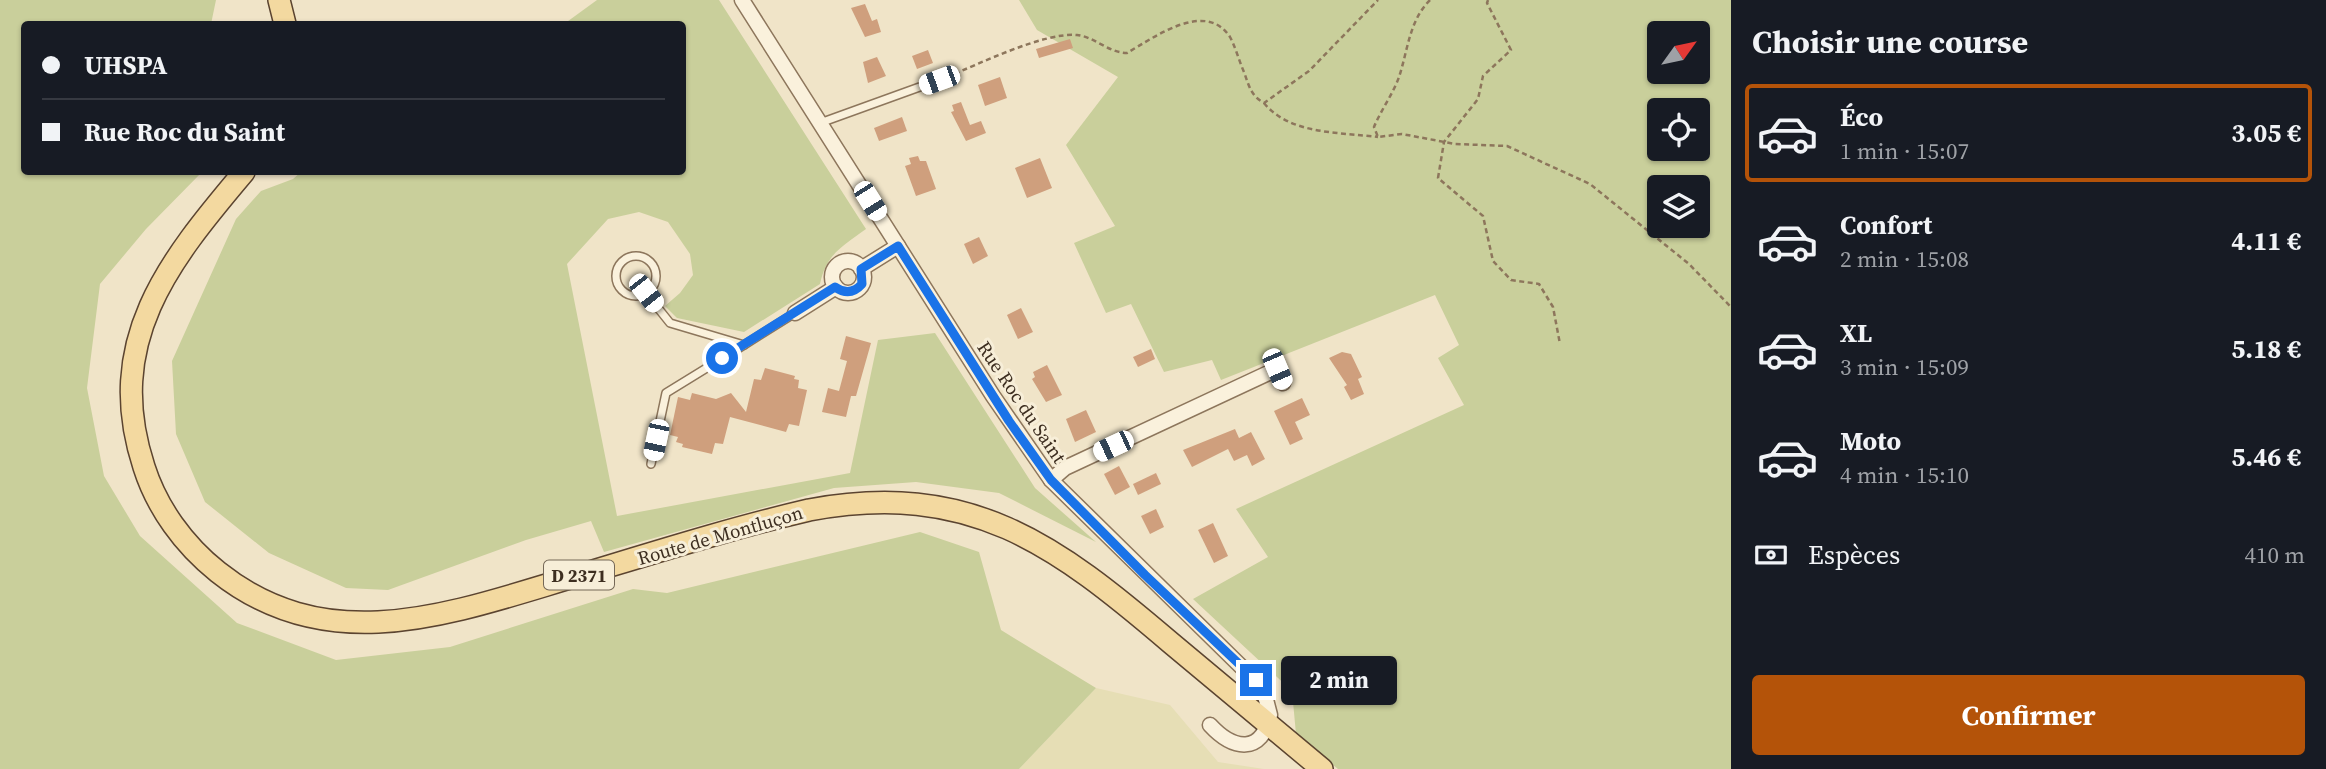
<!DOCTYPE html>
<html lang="fr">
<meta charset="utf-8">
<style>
body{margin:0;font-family:"Source Serif 4",serif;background:#242831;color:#f1f3f6;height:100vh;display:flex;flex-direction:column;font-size:26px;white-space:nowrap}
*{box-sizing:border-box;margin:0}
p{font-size:23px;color:#9ea1a6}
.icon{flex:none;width:38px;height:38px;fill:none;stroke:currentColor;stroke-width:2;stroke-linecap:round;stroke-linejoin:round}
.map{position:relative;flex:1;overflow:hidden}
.panel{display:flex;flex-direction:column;background:#171b24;width:595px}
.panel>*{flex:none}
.banner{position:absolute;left:21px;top:21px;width:665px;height:154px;border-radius:7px;box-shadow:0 2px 5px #0004;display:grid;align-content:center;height:154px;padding:0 21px;background:#171b24}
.needle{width:46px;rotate:57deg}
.controls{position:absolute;left:1647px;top:21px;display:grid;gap:14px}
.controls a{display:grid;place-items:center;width:63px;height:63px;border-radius:7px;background:#171b24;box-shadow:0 2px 5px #0004;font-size:35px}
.end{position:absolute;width:32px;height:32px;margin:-16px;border:9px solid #1a73e8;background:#fff;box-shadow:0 0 0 4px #fff}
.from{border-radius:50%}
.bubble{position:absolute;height:49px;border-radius:7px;background:#171b24;box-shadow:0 2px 5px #0004;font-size:23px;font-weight:700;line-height:49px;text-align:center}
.car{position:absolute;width:21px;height:42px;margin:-21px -10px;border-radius:9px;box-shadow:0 0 5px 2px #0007;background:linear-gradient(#fff 24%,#345 0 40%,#fff 0 76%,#345 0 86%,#fff 0)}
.banner b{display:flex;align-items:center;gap:24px;height:66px;font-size:26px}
.banner b+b{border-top:2px solid #363941}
.banner i{width:18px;height:18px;background:#f1f3f6}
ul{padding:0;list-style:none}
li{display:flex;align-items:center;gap:21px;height:98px;margin:0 14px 10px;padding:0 7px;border:4px solid transparent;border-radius:7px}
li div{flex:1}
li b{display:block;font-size:26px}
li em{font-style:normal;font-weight:700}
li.current{border-color:#b45309}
li>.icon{width:63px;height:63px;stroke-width:1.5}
h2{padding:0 21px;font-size:32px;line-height:84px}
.pay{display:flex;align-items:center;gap:18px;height:77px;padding:0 21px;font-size:26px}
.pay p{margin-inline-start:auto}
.button{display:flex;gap:14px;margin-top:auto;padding:14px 21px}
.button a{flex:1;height:80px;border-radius:7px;background:#b45309;color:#fff;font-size:28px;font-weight:700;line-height:80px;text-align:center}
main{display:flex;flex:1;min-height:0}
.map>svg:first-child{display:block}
.farmland{fill:#e6deb5}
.green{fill:#c9cf9b;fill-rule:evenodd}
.building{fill:#cf9f7d}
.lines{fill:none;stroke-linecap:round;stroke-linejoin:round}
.service-casing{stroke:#8d765c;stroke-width:10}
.minor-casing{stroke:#8d765c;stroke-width:17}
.primary-casing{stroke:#5b4430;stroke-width:24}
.path{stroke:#8d765c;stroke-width:2.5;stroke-dasharray:5 3.5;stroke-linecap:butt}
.service{stroke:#faf1dc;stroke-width:7}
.minor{stroke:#faf1dc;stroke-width:14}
.primary{stroke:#f3d9a0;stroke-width:21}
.route{stroke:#1a73e8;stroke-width:9}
.labels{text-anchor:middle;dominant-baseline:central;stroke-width:6;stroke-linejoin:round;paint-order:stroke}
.shield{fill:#f7eed8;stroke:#756857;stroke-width:2}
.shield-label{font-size:18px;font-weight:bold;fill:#3d2e20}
.street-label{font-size:19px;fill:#3d2e20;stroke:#f7eed8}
</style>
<main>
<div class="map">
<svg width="1731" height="769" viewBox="0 0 1731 769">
<rect width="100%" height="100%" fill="#f0e4c8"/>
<path class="farmland" d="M 1096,688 L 1170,705 L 1218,762 L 1264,769 L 1019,769 Z"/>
<g class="green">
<path d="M 0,0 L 216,0 L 211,24 L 24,24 L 24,172 L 202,172 L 146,229 L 100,284 L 87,388 L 104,476 L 140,536 L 237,623 L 336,660 L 450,647 L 633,589 L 667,593 L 920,532 L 979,552 L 1001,630 L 1096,688 L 1019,769 L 0,769 Z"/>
<path d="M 597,0 L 719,0 L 866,229 C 843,246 826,254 820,284 L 744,332 L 677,318 L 665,306 L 680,293 L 693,275 L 690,254 L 668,222 L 639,212 L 608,219 L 567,264 L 617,516 L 850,473 L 878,340 L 935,333 L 1035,488 L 1096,542 L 999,493 L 916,482 L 834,488 L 604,552 L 591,521 L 526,540 L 388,590 L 346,588 L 269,553 L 205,502 L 176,434 L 172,361 L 236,219 L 261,191 L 293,179 L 301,172 L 682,172 L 682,24 L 564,24 Z"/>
<path d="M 1019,0 L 1731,0 L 1731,769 L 1338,769 L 1296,734 L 1292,691 L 1193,599 L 1268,557 L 1236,509 L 1464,405 L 1438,358 L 1459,345 L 1435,295 L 1221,380 L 1212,360 L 1164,372 L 1131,304 L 1106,313 L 1074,243 L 1115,226 L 1066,145 L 1118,77 L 1037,30 ZM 1659,33 L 1698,33 L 1698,72 L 1659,72 ZM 1659,110 L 1698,110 L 1698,149 L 1659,149 ZM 1659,187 L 1698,187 L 1698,226 L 1659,226 Z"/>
</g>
<g class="building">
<path d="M 865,4 L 872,21 L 877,19 L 881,32 L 865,37 L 851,8 Z"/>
<path d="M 1070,39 L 1073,48 L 1039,58 L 1036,49 Z"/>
<path d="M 928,50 L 933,63 L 917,69 L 912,56 Z"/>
<path d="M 877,57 L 886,76 L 868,83 L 863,62 Z"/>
<path d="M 1000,77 L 1007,98 L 985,106 L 978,85 Z"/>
<path d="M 961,102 L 970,125 L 981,121 L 986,133 L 966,141 L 951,112 L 954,111 L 952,105 Z"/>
<path d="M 902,117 L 907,131 L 879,141 L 874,128 Z"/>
<path d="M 918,156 L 920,161 L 926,161 L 936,189 L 916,196 L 905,166 L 911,164 L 909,158 Z"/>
<path d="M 1040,158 L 1052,188 L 1027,198 L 1015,168 Z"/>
<path d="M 979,237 L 988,256 L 973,264 L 964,244 Z"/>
<path d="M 1021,308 L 1033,332 L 1018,339 L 1007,315 Z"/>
<path d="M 846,336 L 871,343 L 856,396 L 851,396 L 846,417 L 822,412 L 828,388 L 839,391 L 847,361 L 840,359 Z"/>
<path d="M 1151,349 L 1155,359 L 1138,367 L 1133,357 Z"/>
<path d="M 1342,352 L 1351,354 L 1362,377 L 1358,379 L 1364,394 L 1351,400 L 1344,387 L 1347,385 L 1329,358 Z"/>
<path d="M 1047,365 L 1062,395 L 1046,402 L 1032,379 L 1035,377 L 1033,372 Z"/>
<path d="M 765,368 L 795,376 L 794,379 L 799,380 L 798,388 L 807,390 L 799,426 L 789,424 L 786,432 L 730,417 L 723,444 L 715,443 L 712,454 L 682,447 L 683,444 L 676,442 L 678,437 L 670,435 L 678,397 L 690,400 L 692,393 L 716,399 L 731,393 L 746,412 L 754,379 L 761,380 Z"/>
<path d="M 1302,398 L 1310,415 L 1295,422 L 1303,439 L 1290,445 L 1274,411 Z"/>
<path d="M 1086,410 L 1096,432 L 1075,442 L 1066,419 Z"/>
<path d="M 1235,429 L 1239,438 L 1251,432 L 1265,459 L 1252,466 L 1247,455 L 1234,461 L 1228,449 L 1192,467 L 1183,450 Z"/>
<path d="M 1119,466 L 1130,487 L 1115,495 L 1104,474 Z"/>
<path d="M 1156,473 L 1161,484 L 1138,495 L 1133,484 Z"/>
<path d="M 1156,509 L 1164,527 L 1150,534 L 1141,516 Z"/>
<path d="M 1213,523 L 1228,556 L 1214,563 L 1198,530 Z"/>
</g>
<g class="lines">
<defs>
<g id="service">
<path d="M 820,123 L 939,80"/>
<circle cx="636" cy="276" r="20"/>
<path d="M 646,293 L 670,323 L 744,345 L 795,313"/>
<path d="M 651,464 L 666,393 L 744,345"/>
</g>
<g id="minor">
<path d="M 742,0 L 993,396 L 1051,480 L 1263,688 L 1270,715 C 1262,755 1233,750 1210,725"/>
<circle cx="848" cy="277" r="16"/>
<path d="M 861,269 L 898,246"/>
<path d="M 795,313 L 836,287"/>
<path d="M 1051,480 L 1065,468 L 1277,369 L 1283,383"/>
</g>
<g id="primary">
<path d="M 279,0 L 285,24"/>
<path d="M 244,172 C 168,262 103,342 144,467 C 157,508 184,545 218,572 C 331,662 457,611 580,575 C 656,552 732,528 809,510 C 970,480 1055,544 1171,643 C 1221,685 1272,727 1322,769"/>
</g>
</defs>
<use href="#service" class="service-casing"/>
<use href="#minor" class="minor-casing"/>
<use href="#primary" class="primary-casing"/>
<g class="path">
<path d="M 1430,0 C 1409,21 1408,50 1399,77 C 1393,94 1381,110 1374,127 L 1378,137 L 1402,134 L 1455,144 L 1507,146 L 1590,184 L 1689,264 L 1731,307"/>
<path d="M 1488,0 L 1487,3 L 1511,50 L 1483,76 L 1478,99 L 1444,142 L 1438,178 L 1483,216 L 1493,261 L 1511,280 L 1539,284 L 1553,307 L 1560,344"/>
<path d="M 947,77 C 979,64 1044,32 1077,35 C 1095,37 1109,53 1127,53 C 1156,36 1206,0 1230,37 C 1236,48 1239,61 1244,72 C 1249,86 1251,96 1264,103 L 1309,71 L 1378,0"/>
<path d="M 1264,103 C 1290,135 1340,132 1378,137"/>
</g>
<use href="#service" class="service"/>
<use href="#minor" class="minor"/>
<use href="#primary" class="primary"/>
</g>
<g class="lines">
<path class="route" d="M 722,358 L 835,287 C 845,294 854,293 862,284 L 861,269 L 898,246 L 1009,421 L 1051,480 L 1145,575 L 1256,680"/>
</g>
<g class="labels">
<rect class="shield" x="544" y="560.5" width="70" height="29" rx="5"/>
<g class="shield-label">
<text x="579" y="575">D 2371</text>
</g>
<g class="street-label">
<text transform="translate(1022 402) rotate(56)">Rue Roc du Saint</text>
<text transform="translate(720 535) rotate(-16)">Route de Montluçon</text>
</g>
</g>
</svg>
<div class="controls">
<a><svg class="needle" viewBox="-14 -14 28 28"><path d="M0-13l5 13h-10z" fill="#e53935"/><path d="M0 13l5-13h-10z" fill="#9ea1a6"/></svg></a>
<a><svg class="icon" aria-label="locate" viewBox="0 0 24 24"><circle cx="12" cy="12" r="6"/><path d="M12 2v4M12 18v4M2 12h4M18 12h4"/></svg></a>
<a><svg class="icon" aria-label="layers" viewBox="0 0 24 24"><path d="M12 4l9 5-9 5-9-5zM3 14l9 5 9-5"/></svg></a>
</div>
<i class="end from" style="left:722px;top:358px"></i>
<i class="end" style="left:1256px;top:680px"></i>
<div class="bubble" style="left:1281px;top:656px;width:116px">2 min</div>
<i class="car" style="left:939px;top:80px;rotate:250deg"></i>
<i class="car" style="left:870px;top:201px;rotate:148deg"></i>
<i class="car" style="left:646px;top:293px;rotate:142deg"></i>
<i class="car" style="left:1277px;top:369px;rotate:157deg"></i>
<i class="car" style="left:656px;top:440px;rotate:192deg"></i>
<i class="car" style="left:1113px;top:446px;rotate:245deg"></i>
<div class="banner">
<b><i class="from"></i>UHSPA</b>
<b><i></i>Rue Roc du Saint</b>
</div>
</div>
<section class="panel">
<h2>Choisir une course</h2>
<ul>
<li class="current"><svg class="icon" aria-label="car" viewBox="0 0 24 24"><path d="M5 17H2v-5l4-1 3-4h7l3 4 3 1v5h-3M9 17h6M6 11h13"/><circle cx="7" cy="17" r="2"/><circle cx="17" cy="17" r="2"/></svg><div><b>Éco</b><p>1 min · 15:07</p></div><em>3.05 €</em></li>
<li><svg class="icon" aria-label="car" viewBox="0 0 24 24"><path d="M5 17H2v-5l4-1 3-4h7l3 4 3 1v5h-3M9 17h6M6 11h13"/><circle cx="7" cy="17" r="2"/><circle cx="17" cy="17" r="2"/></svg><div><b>Confort</b><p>2 min · 15:08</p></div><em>4.11 €</em></li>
<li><svg class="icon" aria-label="car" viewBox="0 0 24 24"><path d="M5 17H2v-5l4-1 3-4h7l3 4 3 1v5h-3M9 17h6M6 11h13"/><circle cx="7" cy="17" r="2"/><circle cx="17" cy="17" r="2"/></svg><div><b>XL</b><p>3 min · 15:09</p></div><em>5.18 €</em></li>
<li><svg class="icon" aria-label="car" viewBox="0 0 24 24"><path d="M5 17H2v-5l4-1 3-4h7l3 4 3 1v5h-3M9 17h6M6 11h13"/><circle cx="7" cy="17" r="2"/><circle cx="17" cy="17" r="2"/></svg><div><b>Moto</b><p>4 min · 15:10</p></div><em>5.46 €</em></li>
</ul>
<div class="pay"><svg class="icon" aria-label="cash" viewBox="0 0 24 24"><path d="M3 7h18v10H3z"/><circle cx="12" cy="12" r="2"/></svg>Espèces<p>410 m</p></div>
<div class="button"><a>Confirmer</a></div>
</section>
</main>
